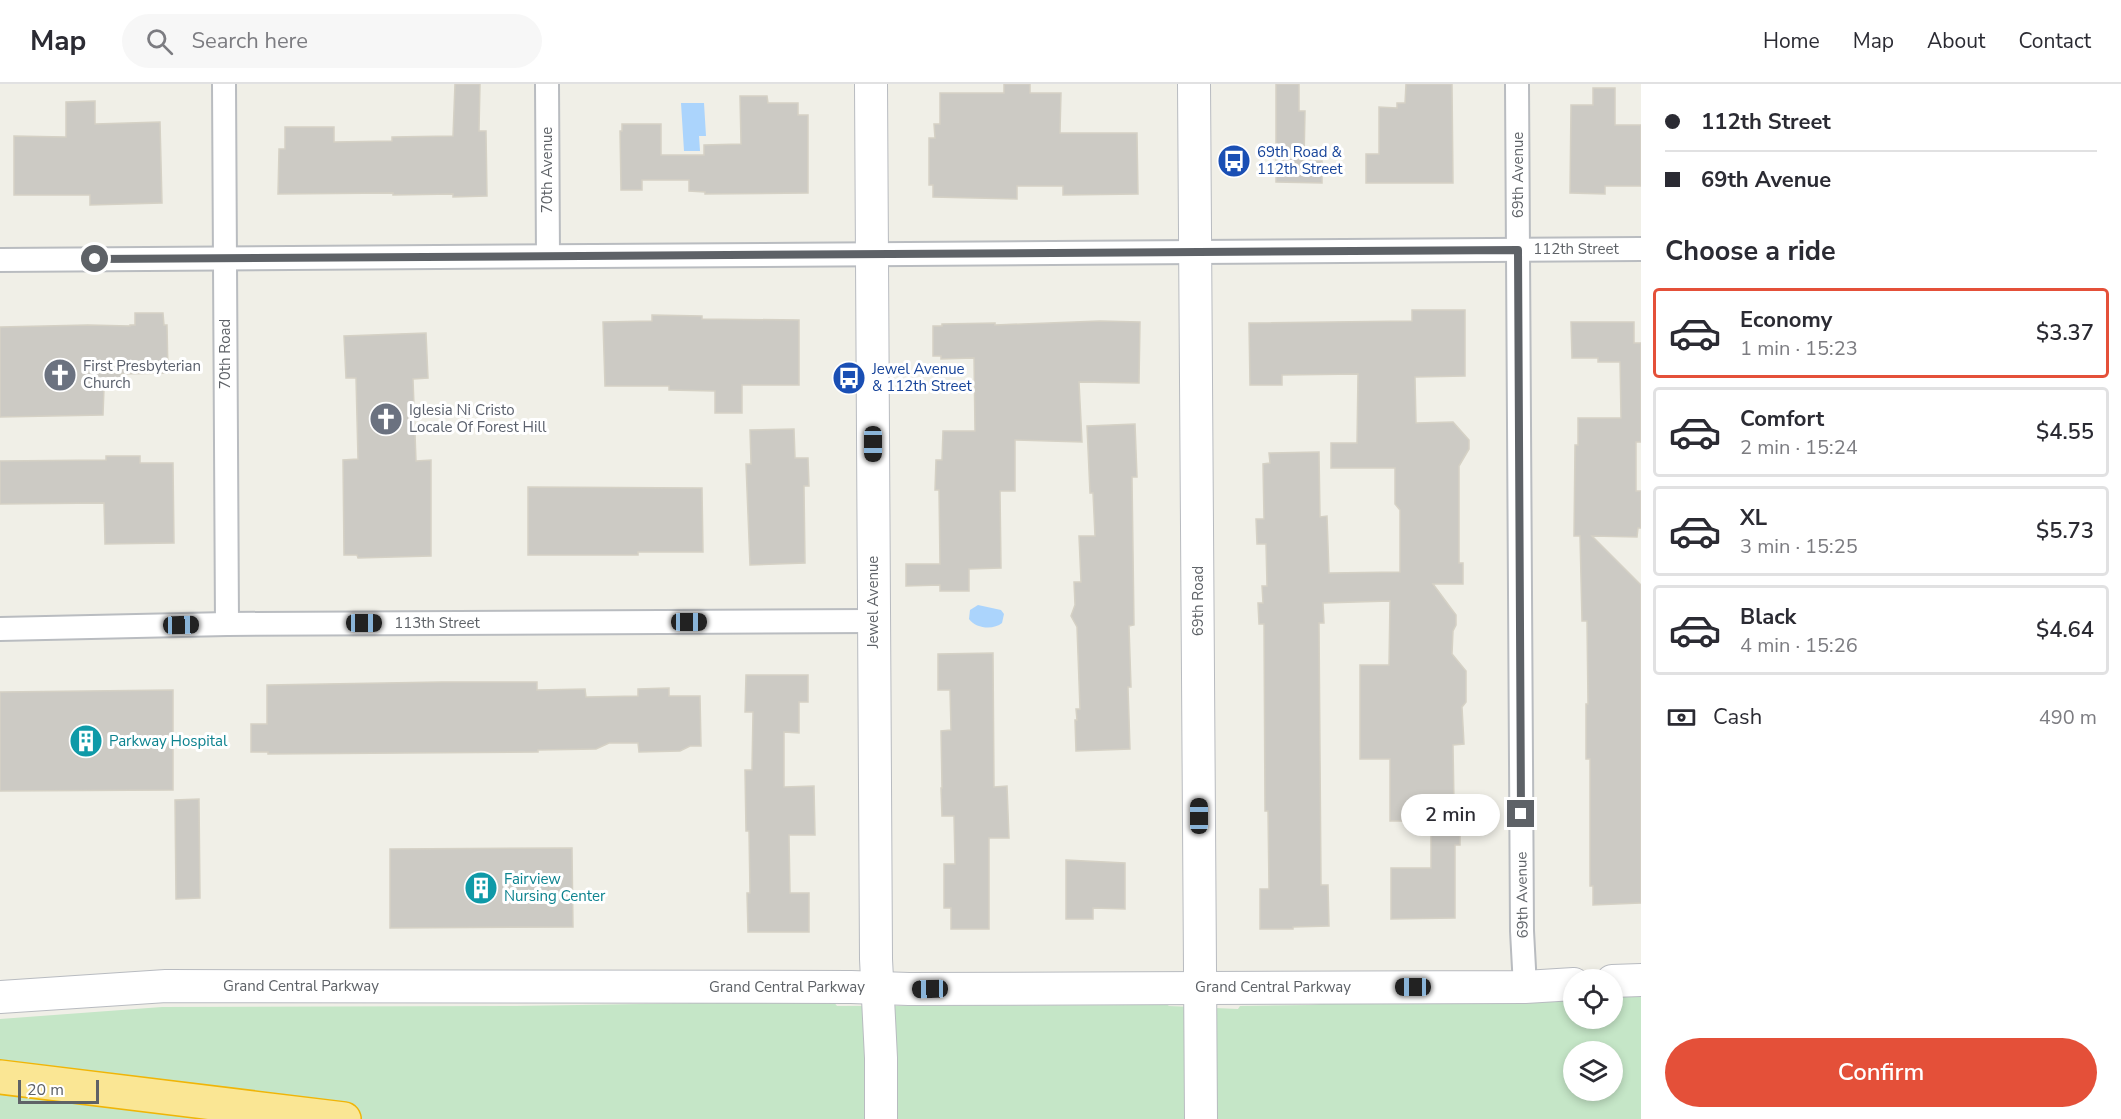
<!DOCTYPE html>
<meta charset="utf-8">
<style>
body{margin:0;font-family:"Nunito Sans",sans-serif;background:#f7f7f7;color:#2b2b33;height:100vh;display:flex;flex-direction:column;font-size:22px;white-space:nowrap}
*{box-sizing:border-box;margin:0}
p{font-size:20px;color:#7c7c81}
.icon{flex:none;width:33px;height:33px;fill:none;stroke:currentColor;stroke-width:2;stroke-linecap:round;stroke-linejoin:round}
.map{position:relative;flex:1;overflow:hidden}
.details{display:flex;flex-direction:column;background:#fff;width:480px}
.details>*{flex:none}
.hud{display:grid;align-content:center;height:132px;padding:0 24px;background:#fff}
.tools{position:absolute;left:1563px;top:885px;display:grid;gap:12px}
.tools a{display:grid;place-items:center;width:60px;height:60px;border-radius:50%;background:#fff;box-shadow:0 3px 9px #0003;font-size:30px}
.scale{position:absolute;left:18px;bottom:15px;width:81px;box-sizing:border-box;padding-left:6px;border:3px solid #5e6267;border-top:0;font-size:16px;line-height:21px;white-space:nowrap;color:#5e6267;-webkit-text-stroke:4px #fff;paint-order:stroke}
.end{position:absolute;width:27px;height:27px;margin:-14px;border:8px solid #5e6267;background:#fff;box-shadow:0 0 0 3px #fff}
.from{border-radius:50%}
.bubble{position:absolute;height:42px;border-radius:21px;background:#fff;box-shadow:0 3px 9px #0003;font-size:20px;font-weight:600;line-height:42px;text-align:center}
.car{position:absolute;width:18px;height:36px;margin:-18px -9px;border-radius:8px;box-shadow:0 0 4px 2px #0007;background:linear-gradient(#222 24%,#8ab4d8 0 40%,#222 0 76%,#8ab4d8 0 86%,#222 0)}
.hud b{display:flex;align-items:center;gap:21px;height:57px;font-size:22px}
.hud b+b{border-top:2px solid #e1e1e2}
.hud i{width:15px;height:15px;background:#2b2b33}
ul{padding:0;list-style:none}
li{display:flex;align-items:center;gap:18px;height:90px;margin:0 12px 9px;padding:0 12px;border:3px solid #e1e1e2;border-radius:6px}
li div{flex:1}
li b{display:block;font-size:22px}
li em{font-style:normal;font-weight:600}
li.selected{border-color:#e45039}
li>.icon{width:54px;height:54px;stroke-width:1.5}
h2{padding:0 24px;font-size:27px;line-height:72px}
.pay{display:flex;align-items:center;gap:15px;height:66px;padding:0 24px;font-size:22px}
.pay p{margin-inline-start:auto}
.action{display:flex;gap:12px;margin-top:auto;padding:12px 24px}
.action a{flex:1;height:69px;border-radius:36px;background:#e45039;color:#fff;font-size:24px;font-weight:600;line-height:69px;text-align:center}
header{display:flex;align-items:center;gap:36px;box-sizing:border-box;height:84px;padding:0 30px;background:#fff;border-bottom:2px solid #e1e1e2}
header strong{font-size:28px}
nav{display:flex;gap:33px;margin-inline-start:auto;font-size:21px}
.search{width:420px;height:54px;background:#f7f7f7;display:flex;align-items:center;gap:15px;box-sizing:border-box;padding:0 21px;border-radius:33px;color:#7c7c81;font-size:22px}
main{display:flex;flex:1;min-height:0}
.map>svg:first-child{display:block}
.green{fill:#c5e6c7;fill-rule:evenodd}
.water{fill:#abd4fc}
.building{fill:#cccac4;stroke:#d5d1c5;stroke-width:1.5}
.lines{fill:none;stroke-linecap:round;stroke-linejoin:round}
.street-casing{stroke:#b9bcc0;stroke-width:26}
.secondary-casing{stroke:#b8bbc0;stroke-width:34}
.highway-casing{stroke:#f0b507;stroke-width:36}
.street{stroke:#fff;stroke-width:22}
.secondary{stroke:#fff;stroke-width:32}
.highway{stroke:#fae694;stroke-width:33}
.route{stroke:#5e6267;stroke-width:8}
.labels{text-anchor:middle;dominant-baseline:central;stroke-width:6;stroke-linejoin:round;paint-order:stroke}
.transit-label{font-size:15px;fill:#164399;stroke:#fff;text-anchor:start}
.street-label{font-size:15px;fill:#5e6267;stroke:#fff}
.worship-label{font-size:15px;fill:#5b616d;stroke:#fff;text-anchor:start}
.culture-label{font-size:15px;fill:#0d838f;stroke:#fff;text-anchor:start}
</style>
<header>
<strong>Map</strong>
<div class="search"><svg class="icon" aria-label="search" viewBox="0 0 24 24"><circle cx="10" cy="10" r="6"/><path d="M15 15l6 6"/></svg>Search here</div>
<nav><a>Home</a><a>Map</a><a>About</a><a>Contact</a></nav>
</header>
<main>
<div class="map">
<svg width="1641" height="1035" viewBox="0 0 1641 1035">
<rect width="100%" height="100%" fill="#f0efe7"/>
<path class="green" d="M 1641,896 L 1641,1035 L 0,1035 L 0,935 L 162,923 L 516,922 L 833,917 L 837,922 L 1141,921 L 1165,919 L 1169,922 L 1238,925 L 1240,922 L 1309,921 L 1573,900 L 1574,934 L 1612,934 L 1613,897 ZM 1574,968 L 1612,968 L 1612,1006 L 1574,1006 Z"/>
<g class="water">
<path d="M 681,19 L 704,19 L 706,52 L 699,52 L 700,67 L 684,67 Z"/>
<path d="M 978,521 L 1001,526 L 1004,530 L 1002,539 C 994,546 976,545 969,535 L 970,526 Z"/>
</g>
<g class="building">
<path d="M 455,0 L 480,0 L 479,47 L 486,47 L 487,112 L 453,113 L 453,110 L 393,111 L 393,109 L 278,110 L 279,65 L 285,65 L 285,43 L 334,43 L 334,58 L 392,57 L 392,53 L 453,52 Z"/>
<path d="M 1004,0 L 1030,0 L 1030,9 L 1061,9 L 1060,49 L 1137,49 L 1138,110 L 1063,111 L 1063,102 L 1017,102 L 1017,115 L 933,113 L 933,101 L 929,101 L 929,54 L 935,54 L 934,40 L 940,40 L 940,9 L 1004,9 Z"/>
<path d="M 1276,0 L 1299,0 L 1299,27 L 1305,27 L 1304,77 L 1322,77 L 1322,99 L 1276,98 Z"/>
<path d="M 1406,0 L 1452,0 L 1453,99 L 1366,99 L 1366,70 L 1379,70 L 1379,23 L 1397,24 L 1397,19 L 1405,19 Z"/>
<path d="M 1593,4 L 1615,4 L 1615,41 L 1641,41 L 1641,102 L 1605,102 L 1605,110 L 1570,109 L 1571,21 L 1593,21 Z"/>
<path d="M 740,12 L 767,12 L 768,19 L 798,19 L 798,31 L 808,31 L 808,109 L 705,110 L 705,108 L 689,107 L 689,96 L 642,96 L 642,106 L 621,106 L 620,47 L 622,47 L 622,40 L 661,40 L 661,71 L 704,71 L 704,61 L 741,60 Z"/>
<path d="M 95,17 L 95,40 L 160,38 L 162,119 L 90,121 L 90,111 L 14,111 L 14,52 L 66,53 L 66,18 Z"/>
<path d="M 1412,226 L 1465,226 L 1465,292 L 1415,293 L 1416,339 L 1453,338 L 1469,356 L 1469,365 L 1459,382 L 1459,479 L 1463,479 L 1463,500 L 1433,500 L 1456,531 L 1456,541 L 1453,547 L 1452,570 L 1466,587 L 1466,618 L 1462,623 L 1464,660 L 1453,661 L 1454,720 L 1460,720 L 1460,761 L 1455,761 L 1455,834 L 1391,835 L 1391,784 L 1431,784 L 1431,737 L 1390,737 L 1390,675 L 1360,675 L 1360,581 L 1389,581 L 1390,517 L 1323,519 L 1324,539 L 1319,539 L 1321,801 L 1328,801 L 1329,842 L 1293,843 L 1293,845 L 1260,845 L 1260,805 L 1269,805 L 1268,727 L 1265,727 L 1264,540 L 1259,540 L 1258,519 L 1263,519 L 1262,502 L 1267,502 L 1266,460 L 1257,460 L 1256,435 L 1264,435 L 1263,380 L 1270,379 L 1269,369 L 1319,368 L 1320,433 L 1327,432 L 1329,489 L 1400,488 L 1400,426 L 1395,420 L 1395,384 L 1331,384 L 1331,359 L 1357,359 L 1358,290 L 1282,291 L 1282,301 L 1250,301 L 1249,239 L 1412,237 Z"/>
<path d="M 135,229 L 163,229 L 164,241 L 167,241 L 168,289 L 121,290 L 121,304 L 104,304 L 103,331 L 0,333 L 0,243 L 88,241 L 130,242 L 130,241 L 135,241 Z"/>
<path d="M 652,231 L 702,232 L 702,235 L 799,236 L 799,301 L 742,301 L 742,329 L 715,329 L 715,307 L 669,306 L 669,302 L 605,302 L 603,238 L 652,237 Z"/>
<path d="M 1100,237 L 1140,238 L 1139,299 L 1079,298 L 1082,358 L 1015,356 L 1015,407 L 1000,407 L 1001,484 L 969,485 L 969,507 L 940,507 L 940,501 L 906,502 L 906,480 L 940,480 L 939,406 L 935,406 L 936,376 L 942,376 L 943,347 L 975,347 L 974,274 L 941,275 L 941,272 L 933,272 L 933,242 L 942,242 L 942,240 L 995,239 L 995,241 Z"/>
<path d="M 1571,238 L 1634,238 L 1634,259 L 1641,259 L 1641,358 L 1636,358 L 1636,407 L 1641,407 L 1641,444 L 1638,444 L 1637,453 L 1592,452 L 1641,501 L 1641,819 L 1593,821 L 1593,802 L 1590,802 L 1590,675 L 1586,675 L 1586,620 L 1588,620 L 1587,537 L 1582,537 L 1580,452 L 1574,452 L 1575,361 L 1578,361 L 1578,334 L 1621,334 L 1620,278 L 1598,278 L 1598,274 L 1572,274 Z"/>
<path d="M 426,249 L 428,294 L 413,295 L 416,377 L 431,376 L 431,472 L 358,474 L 357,471 L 344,471 L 343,376 L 358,375 L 356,294 L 346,294 L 344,252 Z"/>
<path d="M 1135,340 L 1137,393 L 1132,393 L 1134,541 L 1129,542 L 1131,603 L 1128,603 L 1130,665 L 1076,667 L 1075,636 L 1077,636 L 1076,625 L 1080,625 L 1077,543 L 1071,532 L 1075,521 L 1074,498 L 1081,498 L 1079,452 L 1095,452 L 1093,409 L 1090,409 L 1087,342 Z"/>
<path d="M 794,345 L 795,374 L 808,374 L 809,402 L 804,402 L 805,479 L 750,481 L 746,380 L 751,380 L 750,346 Z"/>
<path d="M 106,372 L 140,372 L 140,379 L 173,379 L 174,459 L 105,460 L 104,419 L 0,420 L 0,377 L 106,376 Z"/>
<path d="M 528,403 L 702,404 L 703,468 L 638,468 L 638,471 L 528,471 Z"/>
<path d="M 993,569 L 994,703 L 1007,702 L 1009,754 L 989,754 L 989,845 L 951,845 L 951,824 L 944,824 L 944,780 L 955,780 L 954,732 L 942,732 L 941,704 L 942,704 L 941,647 L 951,646 L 950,606 L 938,606 L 938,570 Z"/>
<path d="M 746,591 L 808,591 L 808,618 L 799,618 L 799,649 L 784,648 L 784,703 L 814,702 L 815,751 L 789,751 L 790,809 L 809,809 L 809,848 L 748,848 L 747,809 L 750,809 L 749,747 L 746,747 L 745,686 L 752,686 L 753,628 L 745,628 Z"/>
<path d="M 442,598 L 537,598 L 537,606 L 585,605 L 586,613 L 638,612 L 638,605 L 669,604 L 669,612 L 700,612 L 701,662 L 690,662 L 680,667 L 639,668 L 638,659 L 609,659 L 596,665 L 538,666 L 538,668 L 268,670 L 268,668 L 251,668 L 251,640 L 267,640 L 267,601 Z"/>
<path d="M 173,606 L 173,706 L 0,707 L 0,608 Z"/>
<path d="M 199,715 L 200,814 L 176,815 L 175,716 Z"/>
<path d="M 572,764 L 573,843 L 390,844 L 390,765 Z"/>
<path d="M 1066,776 L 1125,779 L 1125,825 L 1093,824 L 1093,835 L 1066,835 Z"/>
</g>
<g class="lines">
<defs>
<g id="street">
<path d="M 224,0 L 227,540"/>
<path d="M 547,0 L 548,172"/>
<path d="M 1517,0 L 1522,847 L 1525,903"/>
<path d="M 0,176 L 1641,165"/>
<path d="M 0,545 L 227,540 L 873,537"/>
</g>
<g id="secondary">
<path d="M 871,0 L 876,875 L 881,974 L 881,1035"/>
<path d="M 1194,0 L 1201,1035"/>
<path d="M 1612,897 L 1641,896"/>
<path d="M 0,913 L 166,902 L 851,903 L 909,905 L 1525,903 L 1574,900"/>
</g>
<path id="highway" d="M 0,993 L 344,1035"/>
</defs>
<use href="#street" class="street-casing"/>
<use href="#secondary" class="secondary-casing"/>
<use href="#highway" class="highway-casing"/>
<use href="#street" class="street"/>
<use href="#secondary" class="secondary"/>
<use href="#highway" class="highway"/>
</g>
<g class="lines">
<path class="route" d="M 95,175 L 1518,166 L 1521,730"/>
</g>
<defs>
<symbol id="bus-disc" viewBox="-11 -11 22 22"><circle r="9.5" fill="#1a4fb4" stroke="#fff"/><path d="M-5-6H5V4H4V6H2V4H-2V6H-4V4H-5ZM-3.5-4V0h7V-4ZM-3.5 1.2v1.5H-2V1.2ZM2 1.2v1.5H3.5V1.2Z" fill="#fff"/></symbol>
<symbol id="church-disc" viewBox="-11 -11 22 22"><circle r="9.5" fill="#6b7280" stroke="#fff"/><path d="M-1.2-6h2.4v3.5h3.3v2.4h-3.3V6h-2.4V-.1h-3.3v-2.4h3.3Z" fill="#fff"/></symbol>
<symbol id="building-disc" viewBox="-11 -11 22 22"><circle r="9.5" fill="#0f9aa8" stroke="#fff"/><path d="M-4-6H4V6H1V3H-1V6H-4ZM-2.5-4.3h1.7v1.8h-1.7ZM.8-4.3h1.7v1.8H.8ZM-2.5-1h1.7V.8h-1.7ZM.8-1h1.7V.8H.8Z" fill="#fff"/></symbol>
</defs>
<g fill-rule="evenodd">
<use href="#bus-disc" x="1215" y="58" width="38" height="38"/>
<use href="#church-disc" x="41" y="272" width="38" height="38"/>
<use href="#bus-disc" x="830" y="275" width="38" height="38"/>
<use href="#church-disc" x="367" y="316" width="38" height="38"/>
<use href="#building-disc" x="67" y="638" width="38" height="38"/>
<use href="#building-disc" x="462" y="785" width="38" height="38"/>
</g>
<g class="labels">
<g class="transit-label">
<text x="1257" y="68">69th Road &amp;<tspan x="1257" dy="17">112th Street</tspan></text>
<text x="872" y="285">Jewel Avenue<tspan x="872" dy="17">&amp; 112th Street</tspan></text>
</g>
<g class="street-label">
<text transform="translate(547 86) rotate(-90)">70th Avenue</text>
<text transform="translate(1518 91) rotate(-90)">69th Avenue</text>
<text x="1576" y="165">112th Street</text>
<text transform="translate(225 270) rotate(-90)">70th Road</text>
<text transform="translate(1198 517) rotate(-90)">69th Road</text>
<text transform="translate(873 518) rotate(-90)">Jewel Avenue</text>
<text x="437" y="539">113th Street</text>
<text transform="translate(1522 811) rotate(-91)">69th Avenue</text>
<text x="301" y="902">Grand Central Parkway</text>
<text x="787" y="903">Grand Central Parkway</text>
<text x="1273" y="903">Grand Central Parkway</text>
</g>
<g class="worship-label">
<text x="83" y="282">First Presbyterian<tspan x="83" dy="17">Church</tspan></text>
<text x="409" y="326">Iglesia Ni Cristo<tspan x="409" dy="17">Locale Of Forest Hill</tspan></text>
</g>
<g class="culture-label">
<text x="109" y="657">Parkway Hospital</text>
<text x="504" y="795">Fairview<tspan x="504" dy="17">Nursing Center</tspan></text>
</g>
</g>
</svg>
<div class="tools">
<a><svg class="icon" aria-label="locate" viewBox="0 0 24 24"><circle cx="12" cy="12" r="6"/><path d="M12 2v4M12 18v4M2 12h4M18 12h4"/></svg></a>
<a><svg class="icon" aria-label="layers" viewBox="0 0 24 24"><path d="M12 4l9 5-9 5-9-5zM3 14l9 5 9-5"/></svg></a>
</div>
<div class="scale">20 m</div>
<i class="end from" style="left:95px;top:175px"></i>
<i class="end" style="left:1521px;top:730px"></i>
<div class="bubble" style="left:1401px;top:710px;width:99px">2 min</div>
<i class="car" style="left:873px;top:360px;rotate:180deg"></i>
<i class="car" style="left:689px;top:538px;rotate:90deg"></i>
<i class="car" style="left:364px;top:539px;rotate:90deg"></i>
<i class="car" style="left:181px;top:541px;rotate:89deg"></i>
<i class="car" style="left:1199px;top:732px;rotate:0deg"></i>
<i class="car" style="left:1413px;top:903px;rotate:270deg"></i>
<i class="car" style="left:930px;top:905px;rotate:269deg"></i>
</div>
<section class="details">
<div class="hud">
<b><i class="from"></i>112th Street</b>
<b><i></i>69th Avenue</b>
</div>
<h2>Choose a ride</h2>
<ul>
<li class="selected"><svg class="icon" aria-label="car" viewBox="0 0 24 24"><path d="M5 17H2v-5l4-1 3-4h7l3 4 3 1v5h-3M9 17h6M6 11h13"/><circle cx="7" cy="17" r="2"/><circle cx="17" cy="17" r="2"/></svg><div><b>Economy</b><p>1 min · 15:23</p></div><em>$3.37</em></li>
<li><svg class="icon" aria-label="car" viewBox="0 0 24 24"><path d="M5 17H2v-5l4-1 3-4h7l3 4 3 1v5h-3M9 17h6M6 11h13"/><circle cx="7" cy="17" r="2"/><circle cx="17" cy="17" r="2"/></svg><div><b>Comfort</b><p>2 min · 15:24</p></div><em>$4.55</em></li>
<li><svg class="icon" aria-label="car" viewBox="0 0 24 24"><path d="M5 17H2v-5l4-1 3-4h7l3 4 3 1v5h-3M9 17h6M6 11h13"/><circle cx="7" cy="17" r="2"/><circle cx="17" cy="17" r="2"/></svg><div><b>XL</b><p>3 min · 15:25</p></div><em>$5.73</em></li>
<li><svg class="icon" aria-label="car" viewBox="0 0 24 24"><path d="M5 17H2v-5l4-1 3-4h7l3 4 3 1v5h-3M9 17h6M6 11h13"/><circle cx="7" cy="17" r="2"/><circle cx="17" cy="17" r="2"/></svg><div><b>Black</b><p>4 min · 15:26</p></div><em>$4.64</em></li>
</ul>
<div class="pay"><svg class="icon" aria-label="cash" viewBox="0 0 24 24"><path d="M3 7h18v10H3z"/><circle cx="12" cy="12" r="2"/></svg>Cash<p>490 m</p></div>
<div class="action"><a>Confirm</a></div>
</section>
</main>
